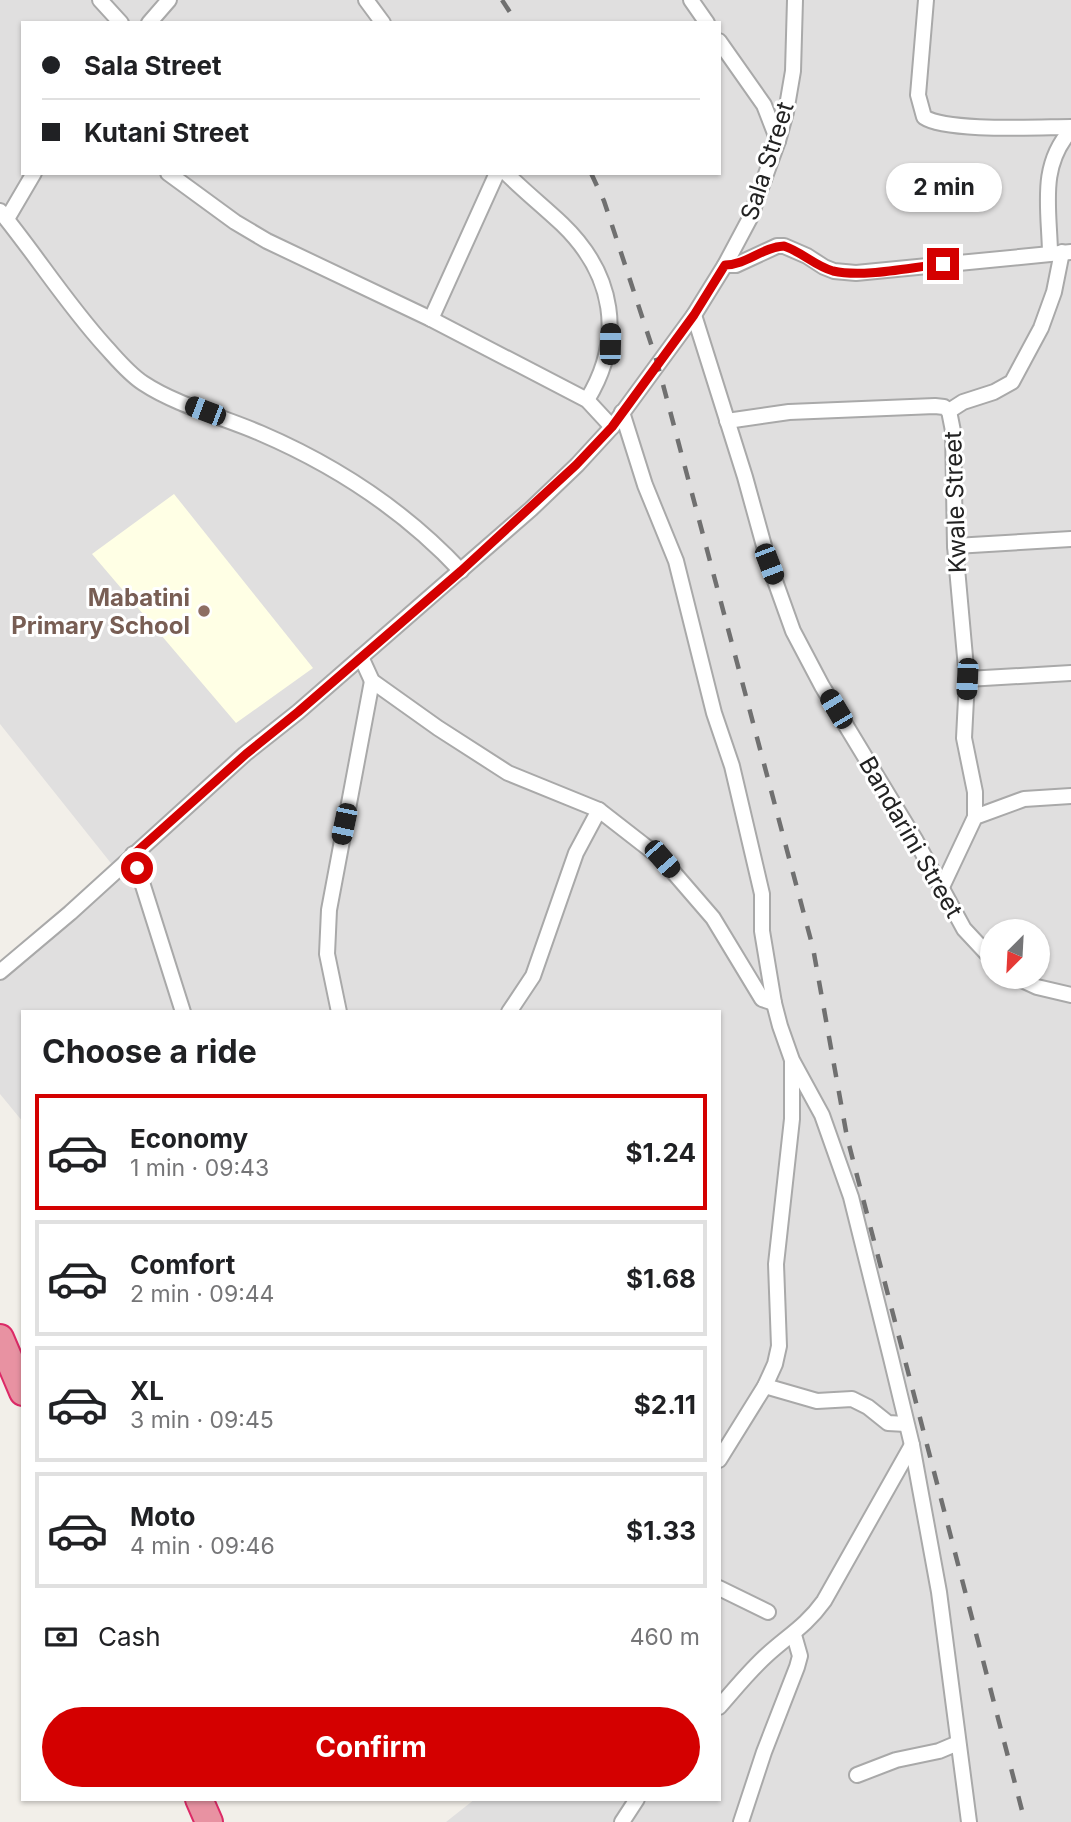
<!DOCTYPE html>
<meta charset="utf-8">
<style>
body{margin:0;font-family:Inter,sans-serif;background:#f6f6f6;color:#202124;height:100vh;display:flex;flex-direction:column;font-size:26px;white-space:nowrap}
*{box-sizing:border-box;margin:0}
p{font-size:23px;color:#757577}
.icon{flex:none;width:38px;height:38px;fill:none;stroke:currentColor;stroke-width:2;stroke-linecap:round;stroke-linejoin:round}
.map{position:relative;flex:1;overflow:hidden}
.details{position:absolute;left:21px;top:1010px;width:700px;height:791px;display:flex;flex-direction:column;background:#fff;border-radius:0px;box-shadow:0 2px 5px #0004}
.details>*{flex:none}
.guide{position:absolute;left:21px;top:21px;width:700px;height:154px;border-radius:0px;box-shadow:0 2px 5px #0004;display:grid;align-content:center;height:154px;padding:0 21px;background:#fff}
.needle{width:46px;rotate:204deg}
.buttons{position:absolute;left:980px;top:919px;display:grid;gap:14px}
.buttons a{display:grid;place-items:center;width:70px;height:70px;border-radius:50%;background:#fff;box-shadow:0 2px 5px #0004;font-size:35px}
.end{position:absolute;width:32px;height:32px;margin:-16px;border:9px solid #d40000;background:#fff;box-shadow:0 0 0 4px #fff}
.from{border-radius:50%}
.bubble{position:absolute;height:49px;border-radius:24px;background:#fff;box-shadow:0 2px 5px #0004;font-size:23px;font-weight:700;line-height:49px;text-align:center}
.car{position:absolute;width:21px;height:42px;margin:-21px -10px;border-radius:9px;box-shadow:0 0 5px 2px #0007;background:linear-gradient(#222 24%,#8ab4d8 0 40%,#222 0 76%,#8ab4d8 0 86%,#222 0)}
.guide b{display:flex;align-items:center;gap:24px;height:66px;font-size:26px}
.guide b+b{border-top:2px solid #e0e0e0}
.guide i{width:18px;height:18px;background:#202124}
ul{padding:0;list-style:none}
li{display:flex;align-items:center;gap:21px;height:116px;margin:0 14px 10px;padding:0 7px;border:4px solid #e0e0e0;border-radius:0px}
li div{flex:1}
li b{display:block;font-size:26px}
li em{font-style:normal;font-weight:700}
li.selected{border-color:#d40000}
li>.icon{width:63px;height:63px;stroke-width:1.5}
h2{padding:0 21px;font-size:32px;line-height:84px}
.pay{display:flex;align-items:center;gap:18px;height:77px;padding:0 21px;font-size:26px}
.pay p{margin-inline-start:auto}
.action{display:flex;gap:14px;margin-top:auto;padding:14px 21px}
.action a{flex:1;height:80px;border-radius:42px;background:#d40000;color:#fff;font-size:28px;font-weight:700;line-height:80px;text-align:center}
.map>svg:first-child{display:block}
.residential{fill:#e0dfdf;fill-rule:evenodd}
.education{fill:#ffffe5}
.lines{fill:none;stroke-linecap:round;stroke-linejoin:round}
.street-casing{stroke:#a9a9a9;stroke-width:18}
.highway-casing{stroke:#dc2a67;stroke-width:30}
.street{stroke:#fff;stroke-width:14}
.highway{stroke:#e892a2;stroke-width:26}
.rail{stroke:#707070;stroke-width:4.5;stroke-dasharray:14 14;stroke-linecap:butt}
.route{stroke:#d40000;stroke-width:9}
.education-dot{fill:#8d6e63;stroke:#fff;stroke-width:2.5}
.labels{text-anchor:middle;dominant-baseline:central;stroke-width:6;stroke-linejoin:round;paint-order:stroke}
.street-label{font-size:24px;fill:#222;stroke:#fff}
.education-label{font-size:24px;font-weight:bold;fill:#785e54;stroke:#fff;text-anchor:end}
</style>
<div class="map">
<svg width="1071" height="1822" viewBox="0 0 1071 1822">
<rect width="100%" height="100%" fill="#f2efe9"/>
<path class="residential" d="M 0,0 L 1071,0 L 1071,1822 L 446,1822 L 475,1799 L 719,1799 L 719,1012 L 23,1012 L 23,1122 L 0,1094 L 0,966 L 118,872 L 0,724 ZM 23,23 L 719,23 L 719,173 L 23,173 ZM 992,931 L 1038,931 L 1038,976 L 992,976 Z"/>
<path class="education" d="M 174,494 L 313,668 L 236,723 L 92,554 Z"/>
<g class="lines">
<defs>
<g id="street">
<path d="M 100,0 L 121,23"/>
<path d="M 366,0 L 383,23"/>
<path d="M 691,0 L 707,23"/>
<path d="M 926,0 L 918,95 L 924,117 C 946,132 1040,127 1071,127"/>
<path d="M 149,23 L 169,0"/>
<path d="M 719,41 L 764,105 L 778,141"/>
<path d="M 168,173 L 235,222 L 267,241 L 431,319 L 587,400 L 612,427"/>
<path d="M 506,173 C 524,191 544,207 562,224 C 614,274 625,338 587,400"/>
<path d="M 0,211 C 36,255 66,303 105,346 C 117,359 128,373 143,383 C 176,405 223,417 260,433 C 337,466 404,510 461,571"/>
<path d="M 7,219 L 34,173"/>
<path d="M 1050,252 C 1049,207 1039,166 1071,130"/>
<path d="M 725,265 L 736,265 L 777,246 L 784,246 L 807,256 L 824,267 L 834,271 L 856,273 L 1071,252"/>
<path d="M 694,315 L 745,477 L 769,564 L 793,631 L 822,686 L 916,841 L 964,929 L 992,959"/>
<path d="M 431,319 L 497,173"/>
<path d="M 949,411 L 963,402 L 994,392 L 1012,382 L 1041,328 L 1054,292 L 1062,252"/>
<path d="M 622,412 L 645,485 L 676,561 L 714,713 L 732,766 L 762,894 L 762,931 L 774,1003 L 780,1026 L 792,1060 L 822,1115 L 851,1197 L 891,1358 L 912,1445 L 939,1592 L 969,1822"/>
<path d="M 727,421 L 789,412 L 935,406 L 944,407 L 949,411 L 953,431 L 955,546 L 967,679 L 964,738 L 975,792 L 975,817"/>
<path d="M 955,546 L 1071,539"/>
<path d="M 361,657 L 372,681 L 438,728 L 508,773 L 599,810 L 662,859 L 713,918 L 762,999 L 774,1003"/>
<path d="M 967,679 L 1071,673"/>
<path d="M 133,854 L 183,1012"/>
<path d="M 942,887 L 975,817 L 1024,799 L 1071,796"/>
<path d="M 0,972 L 70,913 L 245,754 L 298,712 L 531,509 L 577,465 L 612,427 L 694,315 L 725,265 L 750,218 L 778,141 L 786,112 L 793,71 L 795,0"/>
<path d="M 1013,976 L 1037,987 L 1071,995"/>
<path d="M 339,1012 L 327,954 L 329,910 L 372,681"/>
<path d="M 509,1012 L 533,976 L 576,853 L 599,810"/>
<path d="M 765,1386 L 817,1401 L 852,1399 L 868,1407 L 888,1423 L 906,1424"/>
<path d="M 719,1460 L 765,1386 L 775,1364 L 779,1346 L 776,1264 L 792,1119 L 792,1062"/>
<path d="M 719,1588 L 768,1612"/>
<path d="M 719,1707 C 735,1689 750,1670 768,1654 C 789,1635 806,1626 824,1601 L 912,1445"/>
<path d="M 857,1775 L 896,1760 L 939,1751 L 958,1743"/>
<path d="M 622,1822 L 637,1799"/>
<path d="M 741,1822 L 764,1752 L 797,1667 L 800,1656 L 794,1635"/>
</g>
<g id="highway">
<path d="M 0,1338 L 23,1392"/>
<path d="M 199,1799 L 209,1822"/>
</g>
</defs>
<use href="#street" class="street-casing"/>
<use href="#highway" class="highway-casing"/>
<use href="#street" class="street"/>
<use href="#highway" class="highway"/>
<g class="rail">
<path d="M 502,0 L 517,23"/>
<path d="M 591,173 L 604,201 L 657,362 L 813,948 L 847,1137 L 1025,1822"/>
</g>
</g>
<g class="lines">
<path class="route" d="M 137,868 L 133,855 L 246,754 L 298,712 L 461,571 L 576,465 L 612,427 L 694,315 L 725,265 C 747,265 762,247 784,246 C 802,252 815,266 833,271 C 864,278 911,267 943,264"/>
</g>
<circle class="education-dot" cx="204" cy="611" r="7"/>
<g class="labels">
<g class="street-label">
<text transform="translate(767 161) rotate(-72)">Sala Street</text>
<text transform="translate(955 502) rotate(-92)">Kwale Street</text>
<text transform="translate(911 837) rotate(60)">Bandarini Street</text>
</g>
<g class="education-label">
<text x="190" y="597">Mabatini<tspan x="190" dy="28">Primary School</tspan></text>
</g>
</g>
</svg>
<div class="buttons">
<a><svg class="needle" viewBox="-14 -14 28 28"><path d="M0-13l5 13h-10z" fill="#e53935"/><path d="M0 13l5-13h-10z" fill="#757577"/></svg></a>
</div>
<i class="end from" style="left:137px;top:868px"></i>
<i class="end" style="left:943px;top:264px"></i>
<div class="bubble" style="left:886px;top:163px;width:116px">2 min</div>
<i class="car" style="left:610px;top:344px;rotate:1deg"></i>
<i class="car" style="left:205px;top:411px;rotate:291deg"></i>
<i class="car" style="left:769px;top:564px;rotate:159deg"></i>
<i class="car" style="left:967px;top:679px;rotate:183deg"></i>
<i class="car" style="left:836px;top:709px;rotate:329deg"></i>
<i class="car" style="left:344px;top:824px;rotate:192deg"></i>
<i class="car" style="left:662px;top:859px;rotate:139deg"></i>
<div class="guide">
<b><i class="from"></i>Sala Street</b>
<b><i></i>Kutani Street</b>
</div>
<section class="details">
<h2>Choose a ride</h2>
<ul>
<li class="selected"><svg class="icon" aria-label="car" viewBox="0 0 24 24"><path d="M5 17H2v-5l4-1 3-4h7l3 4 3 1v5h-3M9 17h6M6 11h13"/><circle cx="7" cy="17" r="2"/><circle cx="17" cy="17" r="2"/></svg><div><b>Economy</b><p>1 min · 09:43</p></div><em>$1.24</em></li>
<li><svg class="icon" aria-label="car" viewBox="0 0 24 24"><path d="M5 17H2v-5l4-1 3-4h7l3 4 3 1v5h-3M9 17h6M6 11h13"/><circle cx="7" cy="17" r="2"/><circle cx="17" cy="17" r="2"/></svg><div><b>Comfort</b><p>2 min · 09:44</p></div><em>$1.68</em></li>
<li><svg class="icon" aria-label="car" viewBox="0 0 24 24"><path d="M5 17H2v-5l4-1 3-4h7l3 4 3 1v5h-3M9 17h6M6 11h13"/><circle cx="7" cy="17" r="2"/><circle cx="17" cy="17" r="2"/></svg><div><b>XL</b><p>3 min · 09:45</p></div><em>$2.11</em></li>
<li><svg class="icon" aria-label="car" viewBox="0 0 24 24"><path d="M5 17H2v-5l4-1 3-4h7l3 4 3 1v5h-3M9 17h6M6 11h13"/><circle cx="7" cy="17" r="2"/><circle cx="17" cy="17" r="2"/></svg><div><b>Moto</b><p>4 min · 09:46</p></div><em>$1.33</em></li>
</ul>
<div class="pay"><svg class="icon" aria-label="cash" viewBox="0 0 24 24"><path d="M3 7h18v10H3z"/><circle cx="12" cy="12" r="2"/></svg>Cash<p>460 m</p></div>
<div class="action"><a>Confirm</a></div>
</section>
</div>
